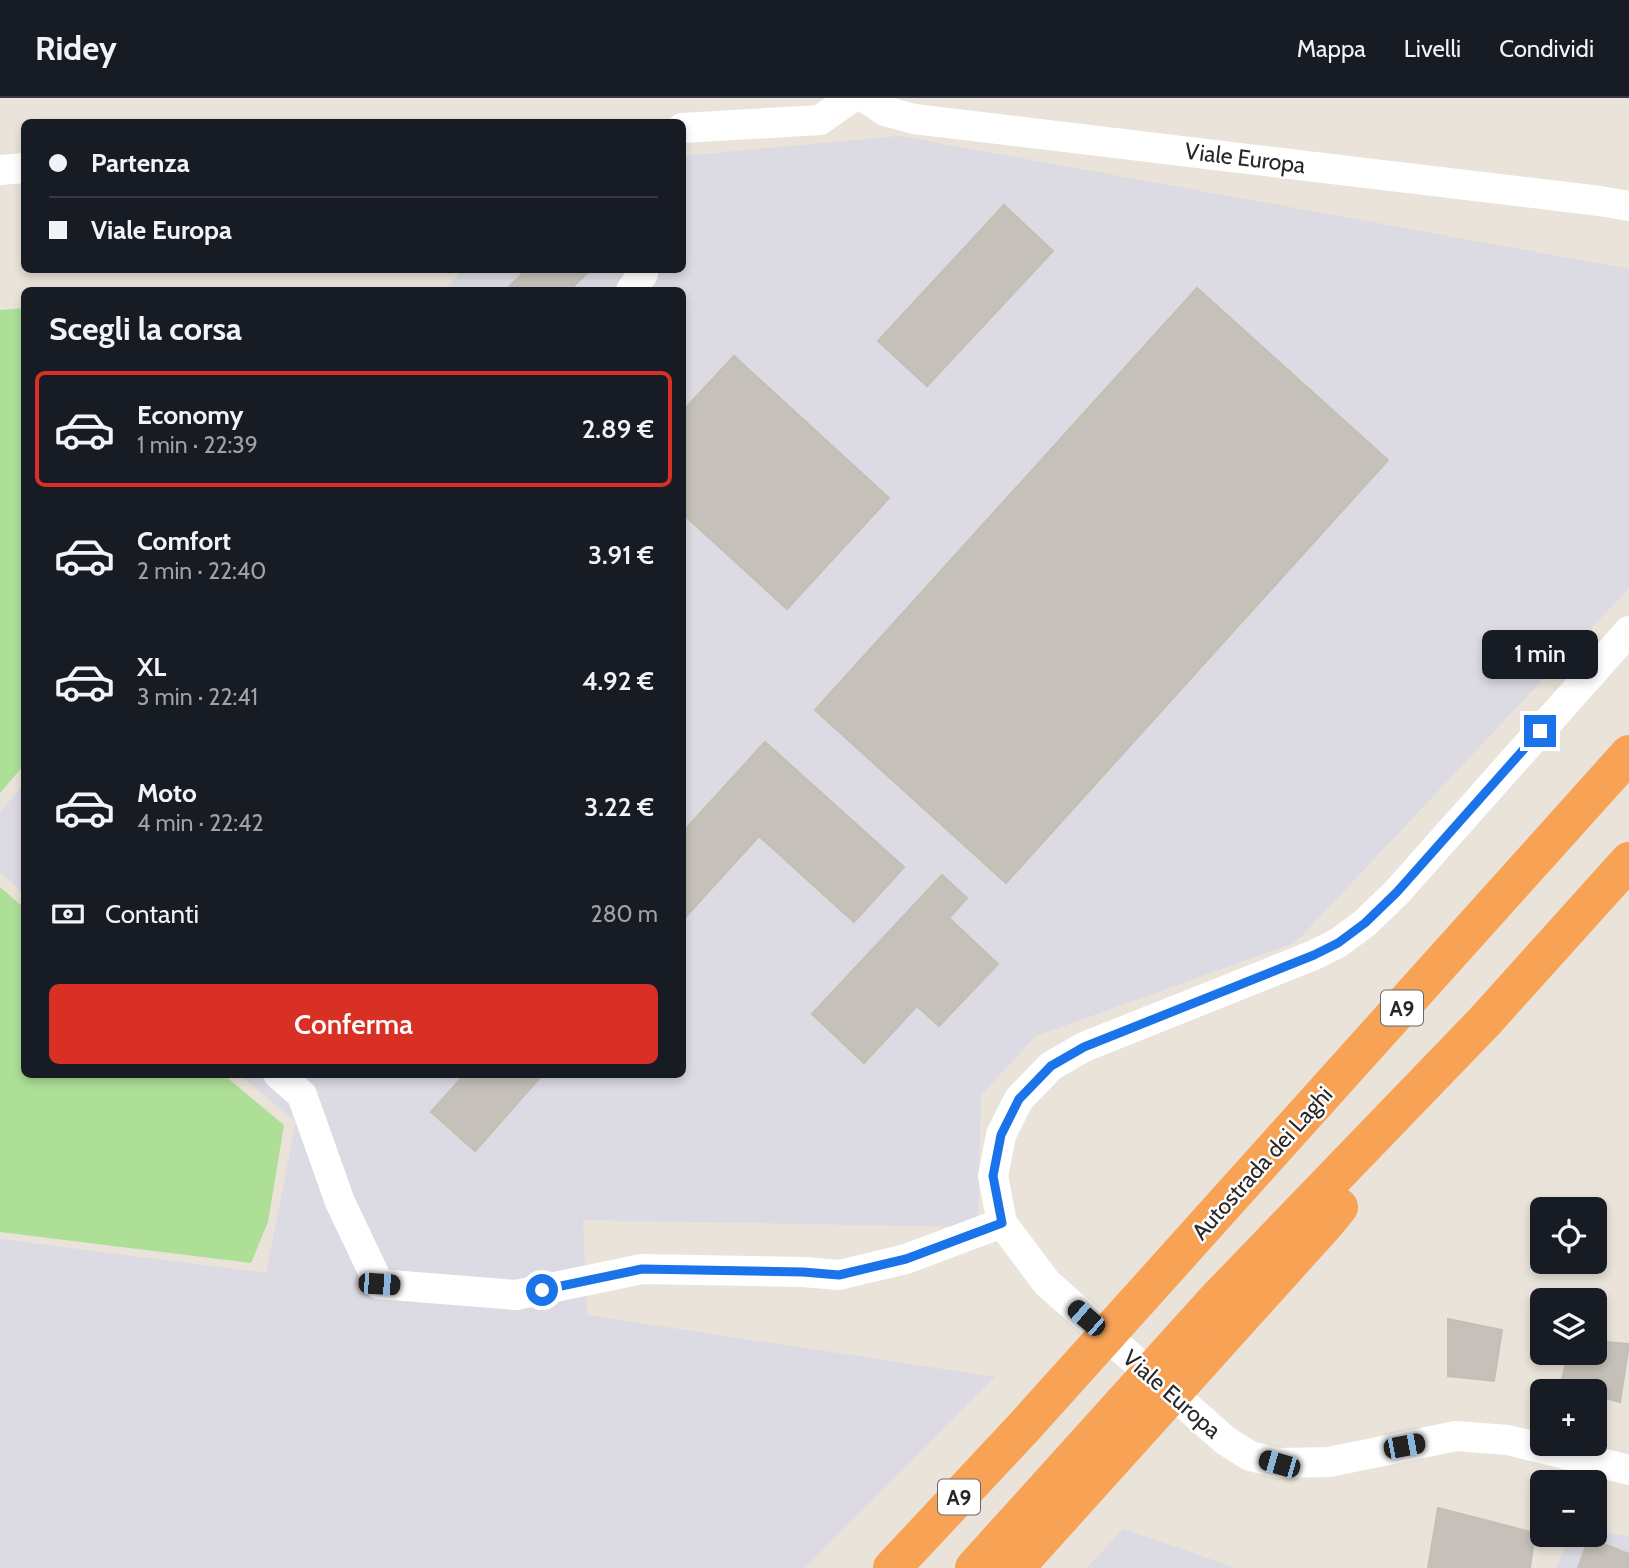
<!DOCTYPE html>
<html lang="it">
<meta charset="utf-8">
<style>
body{margin:0;font-family:Cabin,sans-serif;background:#242831;color:#f1f3f6;height:100vh;display:flex;flex-direction:column;font-size:26px;white-space:nowrap}
*{box-sizing:border-box;margin:0}
p{font-size:23px;color:#9ea1a6}
.icon{flex:none;width:38px;height:38px;fill:none;stroke:currentColor;stroke-width:2;stroke-linecap:round;stroke-linejoin:round}
.map{position:relative;flex:1;overflow:hidden}
.details{position:absolute;left:21px;top:189px;width:665px;height:791px;display:flex;flex-direction:column;background:#171b24;border-radius:10px;box-shadow:0 4px 10px #0003}
.details>*{flex:none}
.hud{position:absolute;left:21px;top:21px;width:665px;height:154px;border-radius:10px;box-shadow:0 4px 10px #0003;display:grid;align-content:center;height:154px;padding:0 28px;background:#171b24}
.buttons{position:absolute;left:1530px;top:1099px;display:grid;gap:14px}
.buttons a{display:grid;place-items:center;width:77px;height:77px;border-radius:10px;background:#171b24;box-shadow:0 4px 10px #0003;font-size:35px}
.end{position:absolute;width:32px;height:32px;margin:-16px;border:9px solid #1a73e8;background:#fff;box-shadow:0 0 0 4px #fff}
.from{border-radius:50%}
.bubble{position:absolute;height:49px;border-radius:10px;background:#171b24;box-shadow:0 4px 10px #0003;font-size:23px;font-weight:600;line-height:49px;text-align:center}
.car{position:absolute;width:21px;height:42px;margin:-21px -10px;border-radius:9px;box-shadow:0 0 5px 2px #0007;background:linear-gradient(#222 24%,#8ab4d8 0 40%,#222 0 76%,#8ab4d8 0 86%,#222 0)}
.hud b{display:flex;align-items:center;gap:24px;height:66px;font-size:26px}
.hud b+b{border-top:2px solid #363941}
.hud i{width:18px;height:18px;background:#f1f3f6}
ul{padding:0;list-style:none}
li{display:flex;align-items:center;gap:21px;height:116px;margin:0 14px 10px;padding:0 14px;border:4px solid transparent;border-radius:10px}
li div{flex:1}
li b{display:block;font-size:26px}
li em{font-style:normal;font-weight:600}
li.selected{border-color:#d93025}
li>.icon{width:63px;height:63px;stroke-width:1.5}
h2{padding:0 28px;font-size:32px;line-height:84px}
.pay{display:flex;align-items:center;gap:18px;height:77px;padding:0 28px;font-size:26px}
.pay p{margin-inline-start:auto}
.primary-button{display:flex;gap:14px;margin-top:auto;padding:14px 28px}
.primary-button a{flex:1;height:80px;border-radius:10px;background:#d93025;color:#fff;font-size:28px;font-weight:600;line-height:80px;text-align:center}
header{display:flex;align-items:center;gap:42px;box-sizing:border-box;height:98px;padding:0 35px;background:#171b24;border-bottom:2px solid #363941}
header strong{font-size:33px}
nav{display:flex;gap:38px;margin-inline-start:auto;font-size:24px}
.map>svg:first-child{display:block}
.industrial{fill:#dcdae2}
.green{fill:#addf97}
.building{fill:#c5c0b9;stroke:#c5bfb3;stroke-width:2}
.lines{fill:none;stroke-linecap:round;stroke-linejoin:round}
.minor{stroke:#fff;stroke-width:30}
.highway{stroke:#f8a256;stroke-width:38}
.route{stroke:#1a73e8;stroke-width:9}
.labels{text-anchor:middle;dominant-baseline:central;stroke-width:5;stroke-linejoin:round;paint-order:stroke}
.shield{fill:#fff;stroke:#686868;stroke-width:2}
.shield-label{font-size:21px;font-weight:bold;fill:#272727}
.street-label{font-size:23px;fill:#272727;stroke:#fff}
</style>
<header>
<strong>Ridey</strong>
<nav><a>Mappa</a><a>Livelli</a><a>Condividi</a></nav>
</header>
<div class="map">
<svg width="1629" height="1470" viewBox="0 0 1629 1470">
<rect width="100%" height="100%" fill="#eae3d9"/>
<g class="industrial">
<path d="M 899,38 L 1629,171 L 1629,490 L 1296,844 L 1036,938 L 981,997 L 978,1129 L 583,1122 L 587,1217 L 995,1279 L 805,1470 L 0,1470 L 0,1141 L 266,1175 L 296,1024 L 240,977 L 682,976 L 682,192 L 445,192 L 462,172 L 682,172 L 683,58 Z"/>
<path d="M 24,686 L 24,795 L 0,775 L 0,714 Z"/>
<path d="M 1123,1431 L 1124,1431 L 1236,1470 L 1087,1470 Z"/>
<path d="M 1594,1431 L 1629,1439 L 1629,1470 L 1556,1470 L 1570,1437 L 1594,1437 Z"/>
</g>
<g class="green">
<path d="M 24,210 L 24,667 L 0,695 L 0,212 Z"/>
<path d="M 0,789 L 24,810 L 24,976 L 224,977 L 284,1027 L 268,1124 L 251,1165 L 0,1134 Z"/>
</g>
<g class="building">
<path d="M 1004,107 L 1053,153 L 927,288 L 878,243 Z"/>
<path d="M 526,172 L 590,172 L 570,192 L 506,192 Z"/>
<path d="M 1197,190 L 1388,362 L 1006,785 L 815,612 Z"/>
<path d="M 734,258 L 889,400 L 787,511 L 682,415 L 682,314 Z"/>
<path d="M 765,644 L 904,769 L 854,824 L 759,738 L 682,823 L 682,735 Z"/>
<path d="M 942,777 L 967,800 L 949,820 L 998,866 L 939,928 L 917,908 L 864,965 L 812,916 Z"/>
<path d="M 465,976 L 543,976 L 475,1053 L 431,1014 Z"/>
<path d="M 1448,1221 L 1502,1232 L 1494,1283 L 1448,1278 Z"/>
<path d="M 1594,1243 L 1629,1246 L 1620,1304 L 1594,1297 L 1594,1293 L 1579,1293 L 1560,1288 L 1569,1255 L 1594,1255 Z"/>
<path d="M 1438,1410 L 1535,1435 L 1530,1470 L 1428,1470 Z"/>
<path d="M 1589,1440 L 1629,1456 L 1629,1470 L 1578,1470 Z"/>
</g>
<g class="lines">
<g class="minor">
<path d="M 866,0 L 885,13 L 914,21 L 1600,103 L 1629,108"/>
<path d="M 682,30 L 820,22 L 851,0"/>
<path d="M 0,72 L 24,70"/>
<path d="M 631,192 L 643,176"/>
<path d="M 1629,533 L 1397,794 L 1365,825 L 1338,845 L 1314,857 L 1084,949 L 1051,968 L 1019,1001 L 1001,1037 L 993,1078 L 1002,1125 L 1047,1185 L 1226,1343 L 1250,1358 L 1279,1365 L 1329,1364 L 1456,1338 L 1508,1342 L 1629,1372"/>
<path d="M 278,976 L 302,997 L 340,1104 L 379,1186 L 516,1197 L 642,1171 L 803,1174 L 839,1177 L 906,1161 L 1002,1125"/>
</g>
<g class="highway">
<path d="M 892,1470 L 1025,1328 L 1629,656"/>
<path d="M 974,1470 L 1216,1202 L 1485,923 L 1629,763"/>
<path d="M 1015,1470 L 1326,1125 L 1339,1109"/>
</g>
</g>
<g class="lines">
<path class="route" d="M 542,1192 L 642,1171 L 803,1174 L 839,1177 L 906,1161 L 1002,1125 L 993,1078 L 1001,1037 L 1019,1001 L 1051,968 L 1084,949 L 1314,857 L 1338,845 L 1365,825 L 1397,794 L 1540,633"/>
</g>
<g class="labels">
<g class="shield">
<rect x="1381" y="892.5" width="42" height="35" rx="5"/>
<rect x="938" y="1381.5" width="42" height="35" rx="5"/>
</g>
<g class="shield-label">
<text x="1402" y="910">A9</text>
<text x="959" y="1399">A9</text>
</g>
<g class="street-label">
<text transform="translate(1245 60) rotate(7)">Viale Europa</text>
<text transform="translate(1262 1065) rotate(-48)">Autostrada dei Laghi</text>
<text transform="translate(1172 1296) rotate(41)">Viale Europa</text>
</g>
</g>
</svg>
<div class="buttons">
<a><svg class="icon" aria-label="locate" viewBox="0 0 24 24"><circle cx="12" cy="12" r="6"/><path d="M12 2v4M12 18v4M2 12h4M18 12h4"/></svg></a>
<a><svg class="icon" aria-label="layers" viewBox="0 0 24 24"><path d="M12 4l9 5-9 5-9-5zM3 14l9 5 9-5"/></svg></a>
<a>+</a>
<a>−</a>
</div>
<i class="end from" style="left:542px;top:1192px"></i>
<i class="end" style="left:1540px;top:633px"></i>
<div class="bubble" style="left:1482px;top:532px;width:116px">1 min</div>
<i class="car" style="left:379px;top:1186px;rotate:94deg"></i>
<i class="car" style="left:1086px;top:1220px;rotate:311deg"></i>
<i class="car" style="left:1404px;top:1348px;rotate:79deg"></i>
<i class="car" style="left:1279px;top:1366px;rotate:286deg"></i>
<div class="hud">
<b><i class="from"></i>Partenza</b>
<b><i></i>Viale Europa</b>
</div>
<section class="details">
<h2>Scegli la corsa</h2>
<ul>
<li class="selected"><svg class="icon" aria-label="car" viewBox="0 0 24 24"><path d="M5 17H2v-5l4-1 3-4h7l3 4 3 1v5h-3M9 17h6M6 11h13"/><circle cx="7" cy="17" r="2"/><circle cx="17" cy="17" r="2"/></svg><div><b>Economy</b><p>1 min · 22:39</p></div><em>2.89 €</em></li>
<li><svg class="icon" aria-label="car" viewBox="0 0 24 24"><path d="M5 17H2v-5l4-1 3-4h7l3 4 3 1v5h-3M9 17h6M6 11h13"/><circle cx="7" cy="17" r="2"/><circle cx="17" cy="17" r="2"/></svg><div><b>Comfort</b><p>2 min · 22:40</p></div><em>3.91 €</em></li>
<li><svg class="icon" aria-label="car" viewBox="0 0 24 24"><path d="M5 17H2v-5l4-1 3-4h7l3 4 3 1v5h-3M9 17h6M6 11h13"/><circle cx="7" cy="17" r="2"/><circle cx="17" cy="17" r="2"/></svg><div><b>XL</b><p>3 min · 22:41</p></div><em>4.92 €</em></li>
<li><svg class="icon" aria-label="car" viewBox="0 0 24 24"><path d="M5 17H2v-5l4-1 3-4h7l3 4 3 1v5h-3M9 17h6M6 11h13"/><circle cx="7" cy="17" r="2"/><circle cx="17" cy="17" r="2"/></svg><div><b>Moto</b><p>4 min · 22:42</p></div><em>3.22 €</em></li>
</ul>
<div class="pay"><svg class="icon" aria-label="cash" viewBox="0 0 24 24"><path d="M3 7h18v10H3z"/><circle cx="12" cy="12" r="2"/></svg>Contanti<p>280 m</p></div>
<div class="primary-button"><a>Conferma</a></div>
</section>
</div>
